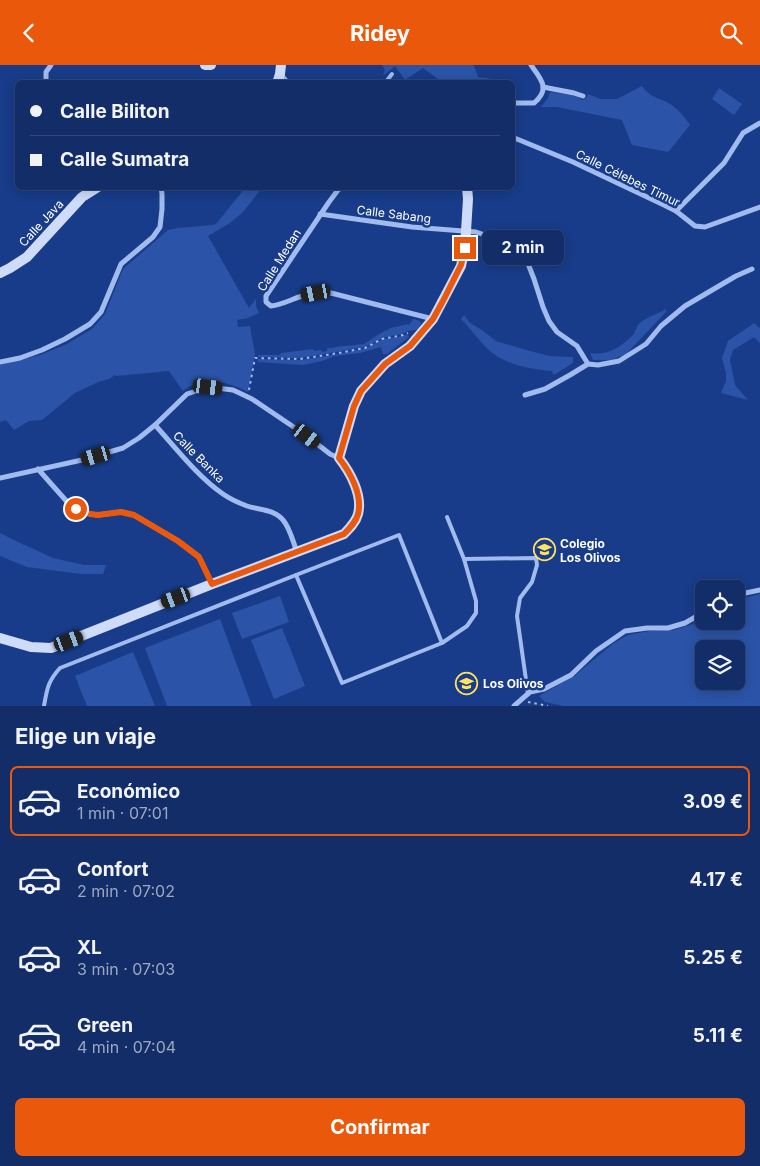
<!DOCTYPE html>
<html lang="es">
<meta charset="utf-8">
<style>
body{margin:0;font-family:Inter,sans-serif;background:#1b356d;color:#f1f3f6;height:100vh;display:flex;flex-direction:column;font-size:19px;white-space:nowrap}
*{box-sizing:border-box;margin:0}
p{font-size:16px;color:#9ca8c0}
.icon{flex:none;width:28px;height:28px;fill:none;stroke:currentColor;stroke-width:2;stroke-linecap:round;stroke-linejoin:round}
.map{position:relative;height:641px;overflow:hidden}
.drawer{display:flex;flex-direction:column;background:#122d67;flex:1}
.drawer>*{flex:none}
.hud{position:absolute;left:15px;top:15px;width:500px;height:110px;border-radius:8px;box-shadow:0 2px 12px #0003,0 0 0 1px #31497b;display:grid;align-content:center;height:110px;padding:0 15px;background:#122d67}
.fabs{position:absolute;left:695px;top:515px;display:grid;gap:10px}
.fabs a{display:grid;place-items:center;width:50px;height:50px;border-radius:8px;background:#122d67;box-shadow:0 2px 12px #0003,0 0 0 1px #31497b;font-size:25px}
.end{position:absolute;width:22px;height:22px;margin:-11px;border:6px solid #ea580c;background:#fff;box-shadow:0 0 0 2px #fff}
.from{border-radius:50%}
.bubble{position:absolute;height:35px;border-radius:8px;background:#122d67;box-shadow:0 2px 12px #0003,0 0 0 1px #31497b;font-size:16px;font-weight:700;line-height:35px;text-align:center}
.car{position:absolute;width:15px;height:30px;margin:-15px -8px;border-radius:6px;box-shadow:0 0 4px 1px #0007;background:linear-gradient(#222 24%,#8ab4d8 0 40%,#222 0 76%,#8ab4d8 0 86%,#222 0)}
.hud b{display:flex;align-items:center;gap:18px;height:48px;font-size:19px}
.hud b+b{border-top:1px solid #31497b}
.hud i{width:12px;height:12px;background:#f1f3f6}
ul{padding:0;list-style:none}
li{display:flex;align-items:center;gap:15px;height:70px;margin:0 10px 8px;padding:0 5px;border:2px solid transparent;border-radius:8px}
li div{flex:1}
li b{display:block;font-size:19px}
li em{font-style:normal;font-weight:700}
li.on{border-color:#ea580c}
li>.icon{width:45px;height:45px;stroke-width:1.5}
h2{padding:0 15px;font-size:22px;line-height:60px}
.cta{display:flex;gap:10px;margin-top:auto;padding:10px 15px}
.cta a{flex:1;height:58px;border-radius:8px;background:#ea580c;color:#fff;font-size:20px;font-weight:700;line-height:58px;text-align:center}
header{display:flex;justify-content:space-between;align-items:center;height:65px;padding:0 15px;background:#ea580c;color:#fff;font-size:22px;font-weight:700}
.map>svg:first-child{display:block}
.green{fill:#2b54a8;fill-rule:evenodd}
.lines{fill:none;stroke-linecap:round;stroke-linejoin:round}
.path{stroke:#a1bbee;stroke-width:2;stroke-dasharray:2.5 4;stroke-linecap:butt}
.lane{stroke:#a1bbee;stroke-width:4}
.street{stroke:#a1bbee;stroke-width:5}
.secondary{stroke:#cedcfa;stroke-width:10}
.route{stroke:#ea580c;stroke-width:6}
.labels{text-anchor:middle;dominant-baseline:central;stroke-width:5;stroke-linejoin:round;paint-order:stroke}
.street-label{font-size:12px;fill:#fff;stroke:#183c89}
.poi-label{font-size:12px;font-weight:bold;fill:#fff;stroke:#183c89;text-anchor:start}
</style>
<header><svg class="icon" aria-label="back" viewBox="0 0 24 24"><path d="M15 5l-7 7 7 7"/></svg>Ridey<svg class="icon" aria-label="search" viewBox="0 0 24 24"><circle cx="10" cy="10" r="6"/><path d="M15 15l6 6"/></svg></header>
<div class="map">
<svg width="760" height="641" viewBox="0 0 760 641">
<rect width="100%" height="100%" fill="#183c89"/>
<g class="green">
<path d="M 382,0 L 474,0 L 478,12 L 500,15 L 505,17 L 442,17 L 423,3 L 405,15 L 395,1 L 384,10 L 383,9 L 385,5 Z"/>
<path d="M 642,21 C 652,35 661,32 673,41 C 680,46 685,53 690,60 L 668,87 L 632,80 L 622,55 L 557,42 L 541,42 L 548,33 L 550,27 L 577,31 L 582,35 L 586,33 L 588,29 L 600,34 L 617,34 Z"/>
<path d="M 719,23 L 742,39 L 734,50 L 712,34 Z"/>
<path d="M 245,123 L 262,123 L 243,147 L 230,158 L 208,171 L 249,243 L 256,234 L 256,241 L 259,248 L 248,253 L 237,255 L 238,262 L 250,261 L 255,290 L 248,327 C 227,316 203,311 183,326 L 169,306 L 116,311 L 115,310 L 109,314 L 98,317 L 75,328 L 42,355 L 29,356 L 14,365 L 6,355 L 0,357 L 0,300 L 40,290 L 67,279 L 92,264 L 105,249 L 123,204 L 168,165 L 178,163 L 212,160 L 216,159 Z"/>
<path d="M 666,244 L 666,247 L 626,289 L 611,295 L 593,295 L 590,288 C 607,291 621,282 633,270 C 636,266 637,259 641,257 C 649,251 658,249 666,244 Z"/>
<path d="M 464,250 L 470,258 L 482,265 L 496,276 L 526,285 L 550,291 L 573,292 L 573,298 L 554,310 L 552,306 C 531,304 506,300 490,286 C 479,276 471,264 461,254 Z"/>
<path d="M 413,254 L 420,256 L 421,258 L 419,263 L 416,265 L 408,266 L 402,269 L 385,272 L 365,282 L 300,293 L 258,292 L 258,290 L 280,290 L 281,288 L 313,284 L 314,286 L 321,285 L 322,287 L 327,286 L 327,283 L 334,283 L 335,282 L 364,279 L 379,269 L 391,263 L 408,259 L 409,260 Z"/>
<path d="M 754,258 L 758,262 L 760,263 L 760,278 L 754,272 L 733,285 L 730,295 L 735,320 L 748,335 L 721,328 L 726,316 L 726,308 L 722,293 L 728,276 Z"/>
<path d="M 407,269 L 409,272 L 387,289 L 383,289 L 381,282 L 360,288 L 335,291 L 322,296 L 303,300 L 257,297 L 258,294 L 301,295 L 339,289 L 366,283 L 383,274 L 403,271 Z"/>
<path d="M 0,468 L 24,480 L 25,480 L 53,493 L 84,500 L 106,500 L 103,509 L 81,509 L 27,502 L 0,491 Z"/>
<path d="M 760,529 L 760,641 L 564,641 L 545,637 L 539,631 L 574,611 L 614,578 L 628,570 L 649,566 L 674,565 L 693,559 L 704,552 L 704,556 L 736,556 L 736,535 ZM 704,584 L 736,584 L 736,616 L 704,616 Z"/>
<path d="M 280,531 L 289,557 L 242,574 L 232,548 Z"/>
<path d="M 220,554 L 252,641 L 167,641 L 145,583 Z"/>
<path d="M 282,563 L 305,621 L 274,634 L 251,575 Z"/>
<path d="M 133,587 L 155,641 L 87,641 L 75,611 Z"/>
</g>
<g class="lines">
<g class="path">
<path d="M 249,325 L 255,293 L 300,294 L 339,288 L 365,283 L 382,274 L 403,270 L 408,268"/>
<path d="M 528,637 L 548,641"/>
</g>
<g class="lane">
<path d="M 385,18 L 392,9"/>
<path d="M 464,494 L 536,493 L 537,500 L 532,517 L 520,533 L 517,551 L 528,629"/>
<path d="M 296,510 L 399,470 L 442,578"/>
<path d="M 44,641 C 47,624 48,616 60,603 L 296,510 L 342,618 L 442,578 L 467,561 L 476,548 L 476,536 L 464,494 L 447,452"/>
</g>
<g class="street">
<path d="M 280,9 L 288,18"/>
<path d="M 46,18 L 46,7 L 51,0"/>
<path d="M 543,22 L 574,28 L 583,31"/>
<path d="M 512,38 L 534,38 C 551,24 541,14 531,0"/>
<path d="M 512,72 L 573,97 L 664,140 L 676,146 L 695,161 L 705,162 L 760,142"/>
<path d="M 342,122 L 338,125 L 329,137 L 266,231 L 266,237 L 271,241 C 282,240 292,234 302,231 C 312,228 321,228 331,228 L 433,254"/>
<path d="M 676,146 L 724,98 L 743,68 L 760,58"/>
<path d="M 320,149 L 412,162 L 476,167 L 502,176 L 517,186 L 527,196 L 534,214 L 543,242 L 549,256 L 557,267 L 577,281 L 588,299 L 570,310 L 545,324 L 525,330"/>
<path d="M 0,297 L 20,293 L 42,285 L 65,274 L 90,259 L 101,247 L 121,199 L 153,172 L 160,162 L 162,144 L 162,129 L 161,122"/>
<path d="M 588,299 L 598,300 L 619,296 L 646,279 L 661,261 L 685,241 L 736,211 L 752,204"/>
<path d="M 155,360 C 175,382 198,412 223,429 C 230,434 239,438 247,441 C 259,445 274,444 283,455 C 290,463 293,477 297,487"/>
<path d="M 38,404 L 69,439 L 76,444 L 90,449 L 98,450 L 121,447 L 134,450 L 178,476 L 199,492 L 212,519"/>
<path d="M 0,413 L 82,395 L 123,383 L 139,373 L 155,360 L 187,329 L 208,322 L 233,325 L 252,334 L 307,371 L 330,389 L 339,393"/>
<path d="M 736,530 L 760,525"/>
<path d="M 514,641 L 530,627 L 544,624 L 571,610 L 596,586 L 625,566 L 647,563 L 668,563 L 685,558 L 704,547"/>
</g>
<g class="secondary">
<path d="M 205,0 L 211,0"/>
<path d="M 277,18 L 280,9 L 281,0"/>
<path d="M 0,208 L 10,203 L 27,192 L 82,132 L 98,122"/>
<path d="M 0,573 L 31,582 L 51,583 L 212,519 L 344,469 C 350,463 356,457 358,449 C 363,430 350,407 339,393 L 354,341 L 361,326 L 385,299 L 410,281 L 433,254 L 461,201 L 465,183 L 466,166 L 468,134 L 467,122"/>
</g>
</g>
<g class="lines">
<path class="route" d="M 76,444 L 90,449 L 98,450 L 121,447 L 134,450 L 178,476 L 199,492 L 212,519 L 344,469 C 350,463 356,457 358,449 C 363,430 350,407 339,393 L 354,341 L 361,326 L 385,299 L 410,281 L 433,254 L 444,234 L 461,200 L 465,183"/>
</g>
<defs>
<symbol id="school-ring" viewBox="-11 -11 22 22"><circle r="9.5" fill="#183c89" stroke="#ffe35e" stroke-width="1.5"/><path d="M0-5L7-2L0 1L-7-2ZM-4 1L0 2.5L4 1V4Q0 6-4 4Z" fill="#ffe35e"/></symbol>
</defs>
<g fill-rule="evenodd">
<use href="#school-ring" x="532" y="472" width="25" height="25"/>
<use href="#school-ring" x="454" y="606" width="25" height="25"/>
</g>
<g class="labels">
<g class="street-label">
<text transform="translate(628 113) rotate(26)">Calle Célebes Timur</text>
<text transform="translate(394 149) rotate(7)">Calle Sabang</text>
<text transform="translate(41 158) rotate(-47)">Calle Java</text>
<text transform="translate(279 195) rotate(-58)">Calle Medan</text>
<text transform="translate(199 392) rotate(45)">Calle Banka</text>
</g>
<g class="poi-label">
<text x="560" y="478">Colegio<tspan x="560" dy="14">Los Olivos</tspan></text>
<text x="483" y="618">Los Olivos</text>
</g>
</g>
</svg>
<div class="fabs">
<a><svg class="icon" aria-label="locate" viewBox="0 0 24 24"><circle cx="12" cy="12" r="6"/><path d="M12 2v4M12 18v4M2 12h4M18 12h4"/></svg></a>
<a><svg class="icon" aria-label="layers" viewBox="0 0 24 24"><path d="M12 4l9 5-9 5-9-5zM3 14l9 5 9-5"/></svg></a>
</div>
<i class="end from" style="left:76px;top:444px"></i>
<i class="end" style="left:465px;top:183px"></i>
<div class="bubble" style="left:482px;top:165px;width:82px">2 min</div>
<i class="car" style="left:316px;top:228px;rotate:259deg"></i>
<i class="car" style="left:208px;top:322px;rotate:97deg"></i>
<i class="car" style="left:307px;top:371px;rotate:127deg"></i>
<i class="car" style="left:96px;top:391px;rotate:254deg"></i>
<i class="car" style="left:176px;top:533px;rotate:249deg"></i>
<i class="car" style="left:69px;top:576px;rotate:69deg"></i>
<div class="hud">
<b><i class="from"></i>Calle Biliton</b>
<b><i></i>Calle Sumatra</b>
</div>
</div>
<section class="drawer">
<h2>Elige un viaje</h2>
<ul>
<li class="on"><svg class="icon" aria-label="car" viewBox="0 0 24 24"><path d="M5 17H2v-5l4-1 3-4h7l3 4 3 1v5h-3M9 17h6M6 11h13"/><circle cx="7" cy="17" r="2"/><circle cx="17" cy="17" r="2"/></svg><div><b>Económico</b><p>1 min · 07:01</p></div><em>3.09 €</em></li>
<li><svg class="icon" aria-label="car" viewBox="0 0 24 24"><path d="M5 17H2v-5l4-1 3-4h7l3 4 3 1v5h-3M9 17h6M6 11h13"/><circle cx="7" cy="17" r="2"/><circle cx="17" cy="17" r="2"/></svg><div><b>Confort</b><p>2 min · 07:02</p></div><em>4.17 €</em></li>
<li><svg class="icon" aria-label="car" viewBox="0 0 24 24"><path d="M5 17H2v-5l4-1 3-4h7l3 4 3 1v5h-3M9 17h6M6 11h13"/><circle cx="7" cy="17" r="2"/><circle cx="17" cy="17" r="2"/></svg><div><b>XL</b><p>3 min · 07:03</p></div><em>5.25 €</em></li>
<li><svg class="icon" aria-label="car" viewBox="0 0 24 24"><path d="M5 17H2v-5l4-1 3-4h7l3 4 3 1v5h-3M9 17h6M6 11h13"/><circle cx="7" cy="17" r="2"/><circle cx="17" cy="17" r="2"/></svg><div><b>Green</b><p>4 min · 07:04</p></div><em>5.11 €</em></li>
</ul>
<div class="cta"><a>Confirmar</a></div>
</section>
